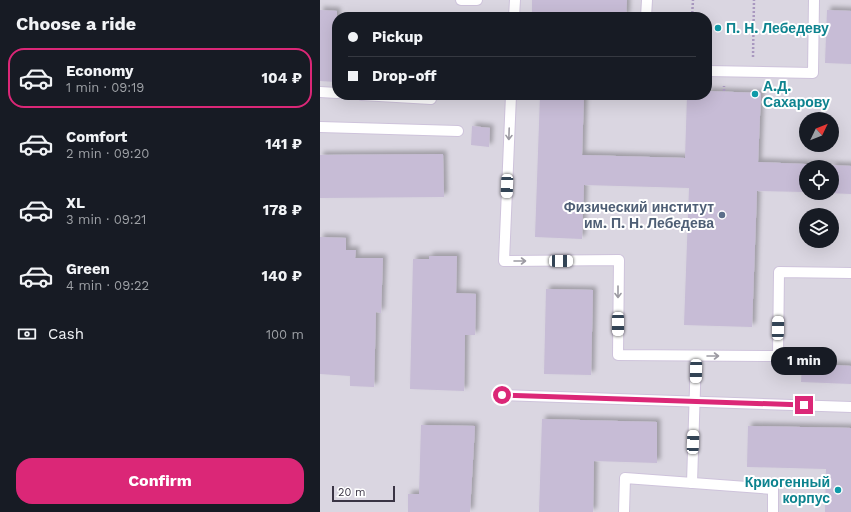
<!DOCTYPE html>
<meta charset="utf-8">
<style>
body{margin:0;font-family:"Work Sans",sans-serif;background:#20242c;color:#f1f3f6;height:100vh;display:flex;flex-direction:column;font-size:15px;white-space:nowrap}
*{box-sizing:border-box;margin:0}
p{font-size:13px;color:#9ea1a6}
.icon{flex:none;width:22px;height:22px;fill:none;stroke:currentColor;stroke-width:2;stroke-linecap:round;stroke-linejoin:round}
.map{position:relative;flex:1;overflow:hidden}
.side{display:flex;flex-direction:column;background:#171b24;width:320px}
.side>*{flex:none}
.banner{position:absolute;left:12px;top:12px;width:380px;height:88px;border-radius:16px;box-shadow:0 4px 16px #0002;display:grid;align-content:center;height:88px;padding:0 16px;background:#171b24}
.needle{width:26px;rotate:47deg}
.tools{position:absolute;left:479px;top:112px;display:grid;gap:8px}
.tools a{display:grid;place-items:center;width:40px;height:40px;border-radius:50%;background:#171b24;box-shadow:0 4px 16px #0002;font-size:20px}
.scale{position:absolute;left:12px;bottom:10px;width:63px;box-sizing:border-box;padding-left:4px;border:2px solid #3a3444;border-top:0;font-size:11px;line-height:14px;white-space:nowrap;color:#3a3444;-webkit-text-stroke:3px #fff;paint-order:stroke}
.end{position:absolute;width:18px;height:18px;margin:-9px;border:5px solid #db2777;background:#fff;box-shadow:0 0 0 2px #fff}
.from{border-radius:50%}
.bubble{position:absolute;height:28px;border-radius:14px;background:#171b24;box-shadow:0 4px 16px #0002;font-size:13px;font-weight:700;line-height:28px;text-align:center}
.car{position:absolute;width:12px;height:24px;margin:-12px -6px;border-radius:5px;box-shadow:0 0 3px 1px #0007;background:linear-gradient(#fff 24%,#345 0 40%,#fff 0 76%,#345 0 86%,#fff 0)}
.banner b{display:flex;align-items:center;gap:14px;height:38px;font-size:15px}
.banner b+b{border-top:1px solid #363941}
.banner i{width:10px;height:10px;background:#f1f3f6}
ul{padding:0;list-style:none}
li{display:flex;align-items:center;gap:12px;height:60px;margin:0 8px 6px;padding:0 8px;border:2px solid transparent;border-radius:16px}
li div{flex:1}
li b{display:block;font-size:15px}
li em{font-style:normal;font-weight:700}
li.current{border-color:#db2777}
li>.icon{width:36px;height:36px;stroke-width:1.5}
h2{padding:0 16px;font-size:18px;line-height:48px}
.pay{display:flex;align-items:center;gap:10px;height:44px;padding:0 16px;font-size:15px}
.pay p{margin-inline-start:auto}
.primary-button{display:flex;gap:8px;margin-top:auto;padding:8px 16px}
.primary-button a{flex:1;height:46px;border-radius:16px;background:#db2777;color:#fff;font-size:16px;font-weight:700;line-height:46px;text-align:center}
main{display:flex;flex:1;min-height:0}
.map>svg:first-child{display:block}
.industrial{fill:#dad6e1;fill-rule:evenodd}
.building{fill:#c7bcd6;filter:url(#shadow)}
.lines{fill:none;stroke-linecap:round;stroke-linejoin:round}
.service-casing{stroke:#cec3db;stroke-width:12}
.path{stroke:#a998bf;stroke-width:2.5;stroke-dasharray:2 2;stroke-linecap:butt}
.service{stroke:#fff;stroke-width:10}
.oneway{stroke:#9c9aa2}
.route{stroke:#db2777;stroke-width:5}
.culture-dot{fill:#0f9aa8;stroke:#fff;stroke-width:1.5}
.service-dot{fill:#5c6f8a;stroke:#fff;stroke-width:1.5}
.labels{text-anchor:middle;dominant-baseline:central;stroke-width:4;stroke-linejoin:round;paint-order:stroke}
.culture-label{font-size:14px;font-weight:bold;fill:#0d838f;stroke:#fff;text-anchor:start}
.service-label{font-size:14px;font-weight:bold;fill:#4e5e75;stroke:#fff;text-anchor:end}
</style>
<main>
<section class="side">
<h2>Choose a ride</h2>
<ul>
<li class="current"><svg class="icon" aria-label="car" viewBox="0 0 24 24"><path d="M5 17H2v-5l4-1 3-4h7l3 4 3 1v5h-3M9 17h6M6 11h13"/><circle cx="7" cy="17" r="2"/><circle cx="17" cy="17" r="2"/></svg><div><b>Economy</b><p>1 min · 09:19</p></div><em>104 ₽</em></li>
<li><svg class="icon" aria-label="car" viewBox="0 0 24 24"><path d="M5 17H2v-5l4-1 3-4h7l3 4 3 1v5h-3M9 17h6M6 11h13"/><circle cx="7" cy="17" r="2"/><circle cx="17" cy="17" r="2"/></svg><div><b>Comfort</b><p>2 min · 09:20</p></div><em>141 ₽</em></li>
<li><svg class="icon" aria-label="car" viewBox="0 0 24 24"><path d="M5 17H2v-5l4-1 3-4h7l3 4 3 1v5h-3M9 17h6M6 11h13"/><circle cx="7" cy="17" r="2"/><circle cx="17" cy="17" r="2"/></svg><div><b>XL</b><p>3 min · 09:21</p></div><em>178 ₽</em></li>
<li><svg class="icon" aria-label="car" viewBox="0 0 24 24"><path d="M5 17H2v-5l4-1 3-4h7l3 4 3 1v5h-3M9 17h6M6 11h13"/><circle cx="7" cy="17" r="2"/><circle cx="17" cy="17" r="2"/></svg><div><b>Green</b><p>4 min · 09:22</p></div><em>140 ₽</em></li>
</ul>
<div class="pay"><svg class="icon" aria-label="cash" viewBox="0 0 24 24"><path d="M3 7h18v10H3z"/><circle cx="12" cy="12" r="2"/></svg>Cash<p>100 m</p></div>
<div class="primary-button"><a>Confirm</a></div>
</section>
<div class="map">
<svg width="531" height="512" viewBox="0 0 531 512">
<defs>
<filter id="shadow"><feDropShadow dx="3.5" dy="-3.5" stdDeviation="2" flood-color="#0004"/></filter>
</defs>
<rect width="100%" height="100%" fill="#ebe4f2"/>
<path class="industrial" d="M 0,0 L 531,0 L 531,512 L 0,512 ZM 17,17 L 387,17 L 387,95 L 17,95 ZM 486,119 L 512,119 L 512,145 L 486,145 ZM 486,167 L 512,167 L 512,193 L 486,193 ZM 486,215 L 512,215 L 512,241 L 486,241 Z"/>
<g class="building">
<path d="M 212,0 L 307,0 L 306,17 L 212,17 Z"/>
<path d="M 0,10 L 17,11 L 17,82 L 0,81 Z"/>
<path d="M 507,10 L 531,11 L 531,64 L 505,63 Z"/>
<path d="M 387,91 L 441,93 L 438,162 L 531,166 L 531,194 L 507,193 L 512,193 L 512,167 L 486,167 L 486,192 L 437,191 L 432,327 L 364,325 L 369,188 L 264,185 L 262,239 L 215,237 L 220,95 L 264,95 L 262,155 L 365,158 L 367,95 L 387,95 Z"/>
<path d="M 152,126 L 170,128 L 169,147 L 151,145 Z"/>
<path d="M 123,154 L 124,197 L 0,198 L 0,155 Z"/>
<path d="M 0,237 L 26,238 L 26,250 L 36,250 L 35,258 L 63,258 L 61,313 L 56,312 L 54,387 L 30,386 L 30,376 L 0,374 Z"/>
<path d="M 109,256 L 137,256 L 136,293 L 156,294 L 155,335 L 145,335 L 144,391 L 90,389 L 93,259 L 109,259 Z"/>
<path d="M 226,289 L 273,290 L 271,375 L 224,374 Z"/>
<path d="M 482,363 L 531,366 L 531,384 L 481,382 Z"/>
<path d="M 222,419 L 337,422 L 337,463 L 274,461 L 273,512 L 219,512 Z"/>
<path d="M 101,425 L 155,426 L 150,512 L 88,512 L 88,494 L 99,494 Z"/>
<path d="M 428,426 L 531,428 L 531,512 L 505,512 L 506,469 L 427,467 Z"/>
</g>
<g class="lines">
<defs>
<g id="service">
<path d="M 141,0 L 157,0"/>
<path d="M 194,17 L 195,0"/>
<path d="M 326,17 L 327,0"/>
<path d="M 387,71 L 493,73 L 494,0"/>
<path d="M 0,92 L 17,93"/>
<path d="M 42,95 L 111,99"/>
<path d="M 191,95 L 184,261 L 299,260 L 298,355 L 458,356 L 459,272 L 531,273"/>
<path d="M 0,127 L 138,131"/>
<path d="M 182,395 L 531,407"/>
<path d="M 372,483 L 376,356"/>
<path d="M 304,512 L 305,478 L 453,489 L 453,512"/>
</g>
</defs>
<use href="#service" class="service-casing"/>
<g class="path">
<path d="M 372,17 L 373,0"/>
<path d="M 433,57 L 434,0"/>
<path d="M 404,91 L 404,86"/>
</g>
<use href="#service" class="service"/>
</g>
<defs><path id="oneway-shaft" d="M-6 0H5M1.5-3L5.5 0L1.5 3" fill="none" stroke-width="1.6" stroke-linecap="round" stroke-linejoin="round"/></defs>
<g class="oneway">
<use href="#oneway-shaft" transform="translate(189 134) rotate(92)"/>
<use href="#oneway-shaft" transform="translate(200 261)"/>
<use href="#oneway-shaft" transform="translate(298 292) rotate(90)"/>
<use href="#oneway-shaft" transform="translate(393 356)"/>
</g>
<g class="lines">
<path class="route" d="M 182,395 L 484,405"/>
</g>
<g class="culture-dot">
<circle cx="398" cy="28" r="4"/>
<circle cx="435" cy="94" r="4"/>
<circle cx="518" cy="490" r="4"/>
</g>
<circle class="service-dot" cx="402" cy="215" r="4"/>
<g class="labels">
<g class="culture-label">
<text x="406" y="28">П. Н. Лебедеву</text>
<text x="443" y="86">А.Д.<tspan x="443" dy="16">Сахарову</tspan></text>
<text x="510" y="482" text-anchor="end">Криогенный<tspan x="510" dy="16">корпус</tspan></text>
</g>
<g class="service-label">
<text x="394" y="207">Физический институт<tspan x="394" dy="16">им. П. Н. Лебедева</tspan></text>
</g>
</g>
</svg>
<div class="tools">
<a><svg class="needle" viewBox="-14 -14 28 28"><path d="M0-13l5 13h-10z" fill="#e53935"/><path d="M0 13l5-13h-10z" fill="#9ea1a6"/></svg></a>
<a><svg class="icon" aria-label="locate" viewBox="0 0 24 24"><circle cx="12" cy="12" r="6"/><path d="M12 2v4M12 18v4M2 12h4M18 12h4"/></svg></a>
<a><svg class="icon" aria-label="layers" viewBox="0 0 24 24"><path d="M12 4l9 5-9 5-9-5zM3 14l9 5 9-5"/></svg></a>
</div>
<div class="scale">20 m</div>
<i class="end from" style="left:182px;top:395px"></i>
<i class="end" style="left:484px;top:405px"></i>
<div class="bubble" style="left:451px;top:347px;width:66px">1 min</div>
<i class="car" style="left:187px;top:186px;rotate:182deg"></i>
<i class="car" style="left:241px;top:261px;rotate:90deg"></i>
<i class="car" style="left:298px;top:324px;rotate:180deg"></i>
<i class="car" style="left:458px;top:328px;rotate:1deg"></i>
<i class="car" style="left:376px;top:371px;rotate:181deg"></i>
<i class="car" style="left:373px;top:442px;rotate:2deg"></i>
<div class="banner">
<b><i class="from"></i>Pickup</b>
<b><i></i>Drop-off</b>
</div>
</div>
</main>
